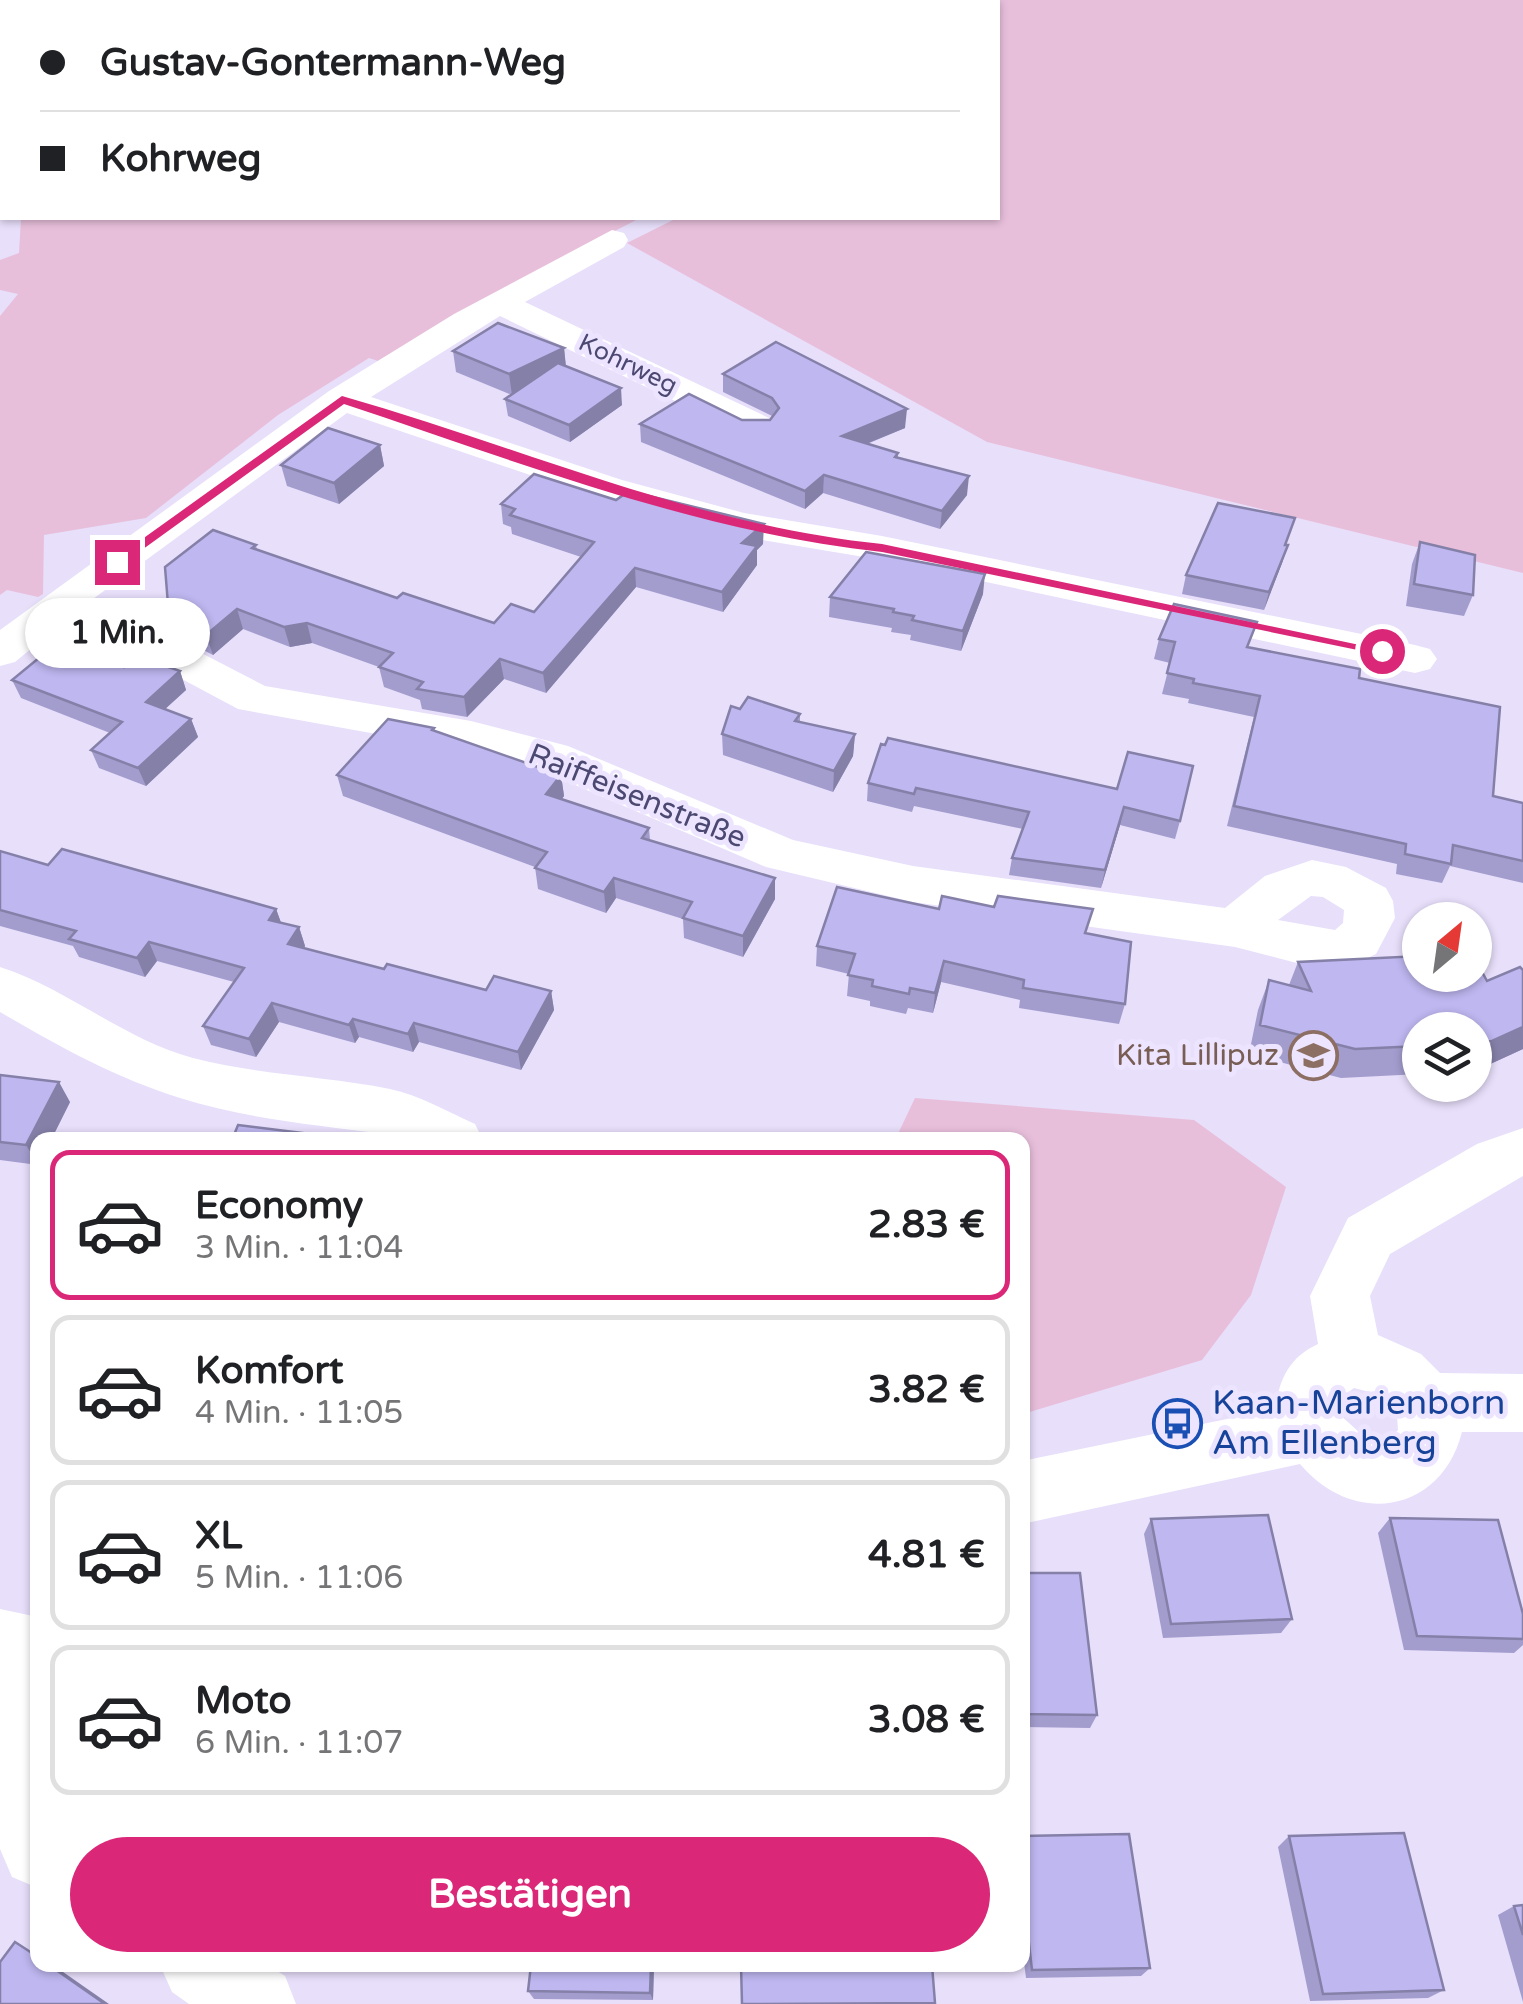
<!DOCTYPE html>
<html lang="de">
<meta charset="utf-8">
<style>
body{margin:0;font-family:"Varela Round",sans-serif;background:#f6f6f6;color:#202124;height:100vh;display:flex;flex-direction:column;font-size:38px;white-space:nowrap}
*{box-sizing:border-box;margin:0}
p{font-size:32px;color:#757577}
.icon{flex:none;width:55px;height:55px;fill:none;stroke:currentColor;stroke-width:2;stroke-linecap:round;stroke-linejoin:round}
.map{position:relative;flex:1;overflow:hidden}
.side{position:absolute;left:30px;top:1132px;width:1000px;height:840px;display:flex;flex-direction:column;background:#fff;border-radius:20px;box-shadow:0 2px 8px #0004}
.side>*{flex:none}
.hud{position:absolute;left:0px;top:0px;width:1000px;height:220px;box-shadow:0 2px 8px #0004;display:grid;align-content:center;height:220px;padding:0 40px;background:#fff}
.needle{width:65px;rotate:29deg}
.fabs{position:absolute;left:1402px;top:902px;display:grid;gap:20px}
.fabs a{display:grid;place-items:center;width:90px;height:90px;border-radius:50%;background:#fff;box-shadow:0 2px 8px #0004;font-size:50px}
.end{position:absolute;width:45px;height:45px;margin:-22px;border:12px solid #db2777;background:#fff;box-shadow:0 0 0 5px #fff}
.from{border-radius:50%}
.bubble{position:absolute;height:70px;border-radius:35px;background:#fff;box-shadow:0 2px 8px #0004;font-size:32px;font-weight:800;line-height:70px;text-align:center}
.hud b{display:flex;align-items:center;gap:35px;height:95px;font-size:38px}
.hud b+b{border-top:2px solid #e0e0e0}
.hud i{width:25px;height:25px;background:#202124}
ul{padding:18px 0 0;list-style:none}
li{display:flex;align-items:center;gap:30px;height:150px;margin:0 20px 15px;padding:0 20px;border:5px solid #e0e0e0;border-radius:20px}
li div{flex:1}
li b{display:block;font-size:38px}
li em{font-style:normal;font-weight:800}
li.on{border-color:#db2777}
li>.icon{width:90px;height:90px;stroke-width:1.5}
.button{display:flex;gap:20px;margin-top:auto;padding:20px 40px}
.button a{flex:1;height:115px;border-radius:60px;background:#db2777;color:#fff;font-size:40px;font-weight:800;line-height:115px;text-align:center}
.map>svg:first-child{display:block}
.green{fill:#e8bfdb}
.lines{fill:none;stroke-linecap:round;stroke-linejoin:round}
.minor{fill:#fff;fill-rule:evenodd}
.wall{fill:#a39dce}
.shaded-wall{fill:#8580a8}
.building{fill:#beb7f0;stroke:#8580a8;stroke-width:2.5}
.route{fill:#db2777}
.labels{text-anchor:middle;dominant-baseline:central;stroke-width:10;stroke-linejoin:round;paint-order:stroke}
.far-street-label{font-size:25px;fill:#4b4871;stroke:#ede5ff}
.street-label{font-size:30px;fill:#4b4871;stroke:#ede5ff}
.education-label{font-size:30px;fill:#785e54;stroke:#ede5ff;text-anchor:end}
.near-transit-label{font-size:35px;fill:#164399;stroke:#ede5ff;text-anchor:start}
</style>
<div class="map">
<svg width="1523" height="2004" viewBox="0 0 1523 2004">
<rect width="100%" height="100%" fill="#e8dffb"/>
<g class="green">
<path d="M 0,0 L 466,0 L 470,2 L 2,2 L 0,156 Z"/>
<path d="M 647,0 L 1523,0 L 1523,573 L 987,442 L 627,243 L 677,218 L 998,218 L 998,2 Z"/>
<path d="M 21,218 L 640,218 L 493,294 L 378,361 L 369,358 L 278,415 L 146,518 L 44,535 L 43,594 L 38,597 L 7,590 L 0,595 L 0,316 L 18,294 L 0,290 L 0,260 L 19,253 Z"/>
<path d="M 915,1098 L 1194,1120 L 1286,1187 L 1251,1295 L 1202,1360 L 1023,1414 L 1022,1140 L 895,1140 Z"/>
</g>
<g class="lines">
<g class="minor">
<path d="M 612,230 L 624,233 L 628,240 L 624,247 L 525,302 L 769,418 L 775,426 L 769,434 L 756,437 L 743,434 L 500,316 L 371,397 L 622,480 L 744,513 L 882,536 L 1415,645 L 1430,649 L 1437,659 L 1430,669 L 1415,673 L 882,560 L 744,537 L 595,497 L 347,413 L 86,604 L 180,642 L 265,686 L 471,721 L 568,746 L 793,840 L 913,866 L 1225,908 L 1265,876 L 1312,860 L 1346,867 L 1386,888 L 1393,901 L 1395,918 L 1376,954 L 1344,969 L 1312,967 L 1235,947 L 913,902 L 766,867 L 538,769 L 471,751 L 238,709 L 150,662 L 60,625 L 15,662 L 0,666 L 0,630 L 329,391 L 454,314 ZM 1311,896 L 1323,897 L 1344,910 L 1343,923 L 1335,930 L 1278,920 Z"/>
<path d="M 0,967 C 68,989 123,1039 193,1058 C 258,1075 325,1076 390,1089 C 419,1095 448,1112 475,1124 L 483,1140 L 399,1140 L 385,1134 C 317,1125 246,1119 180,1098 C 116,1078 58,1046 0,1012 Z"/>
<path d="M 1523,1128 L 1523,1176 L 1390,1254 L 1370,1296 L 1378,1335 L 1421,1354 L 1440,1373 L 1523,1374 L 1523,1432 L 1462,1432 C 1441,1514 1353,1527 1300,1464 L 1022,1524 L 1022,1461 L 1276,1409 C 1278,1379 1291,1356 1318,1344 L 1310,1296 L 1348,1218 L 1477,1144 ZM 1354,1388 L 1377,1394 L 1397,1416 L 1398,1430 L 1386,1442 L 1369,1441 L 1339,1414 L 1339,1399 Z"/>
<path d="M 0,1609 L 38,1617 L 38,1888 L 12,1877 L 0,1849 Z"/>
<path d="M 160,1965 L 268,1965 L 285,1976 L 296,2004 L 189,2004 L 172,1992 Z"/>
</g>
</g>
<g class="wall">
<path d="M 564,348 L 566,366 L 622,405 L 570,442 L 508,416 L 505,399 L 512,395 L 456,372 L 453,351 Z"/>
<path d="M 723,374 L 905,428 L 867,444 L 898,453 L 898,457 L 967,495 L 940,529 L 823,493 L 805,509 L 641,442 L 640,424 L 770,420 L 772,416 L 723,392 Z"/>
<path d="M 380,445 L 384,466 L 339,504 L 287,486 L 281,465 Z"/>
<path d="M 616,500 L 763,544 L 757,550 L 757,565 L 723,612 L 636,587 L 546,693 L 504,679 L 467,717 L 422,709 L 420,700 L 384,687 L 379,667 L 312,643 L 290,647 L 243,629 L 213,655 L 176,636 L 169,617 L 256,545 L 257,550 L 397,598 L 494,623 L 534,612 L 581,557 L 512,534 L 511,527 L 503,524 L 501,504 Z"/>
<path d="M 1420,542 L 1473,595 L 1464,616 L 1406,606 L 1412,564 Z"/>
<path d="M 1286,545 L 1282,563 L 1264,610 L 1182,594 L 1186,575 Z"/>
<path d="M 983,594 L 961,651 L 910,640 L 911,635 L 891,632 L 892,628 L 829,617 L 830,597 Z"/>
<path d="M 1159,639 L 1249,648 L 1359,678 L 1493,796 L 1523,803 L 1523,883 L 1450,866 L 1442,883 L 1396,874 L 1397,864 L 1227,826 L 1254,717 L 1188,703 L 1189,699 L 1162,694 L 1170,663 L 1154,659 Z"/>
<path d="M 124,667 L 180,671 L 186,690 L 165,709 L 191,719 L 198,737 L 146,786 L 99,768 L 91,750 L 110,733 L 21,698 L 12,680 Z"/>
<path d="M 740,709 L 800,714 L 800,722 L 855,734 L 853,756 L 833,792 L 723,755 L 722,734 Z"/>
<path d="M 434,728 L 435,732 L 561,775 L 564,796 L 561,800 L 649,828 L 650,840 L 775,878 L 775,899 L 743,957 L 684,938 L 683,919 L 616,898 L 606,913 L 538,889 L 535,867 L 343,796 L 337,775 Z"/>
<path d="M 881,744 L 1180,821 L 1175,839 L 1120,825 L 1101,888 L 1009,875 L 1012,858 L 1023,829 L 914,806 L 912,812 L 867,801 L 868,783 Z"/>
<path d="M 0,851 L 48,865 L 276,909 L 281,923 L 299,927 L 305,946 L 304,948 L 384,969 L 486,990 L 551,991 L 554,1010 L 521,1070 L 419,1042 L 413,1052 L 359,1037 L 355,1043 L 279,1022 L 256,1057 L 211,1045 L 203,1026 L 234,982 L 157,961 L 145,977 L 79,957 L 73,946 L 0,926 Z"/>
<path d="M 939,909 L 1087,934 L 1125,1004 L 1119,1024 L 1019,1008 L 1020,1000 L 941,982 L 933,1013 L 908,1008 L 906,1014 L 870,1006 L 870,1001 L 847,996 L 849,974 L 816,966 L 817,946 Z"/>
<path d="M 1298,962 L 1487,981 L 1523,970 L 1523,1049 L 1475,1071 L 1475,1030 L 1420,1030 L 1420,1074 L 1341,1078 L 1249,1054 L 1258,1010 L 1269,980 L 1289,985 Z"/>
<path d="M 0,1075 L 70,1102 L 51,1140 L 38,1140 L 38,1165 L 0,1160 Z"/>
<path d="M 1390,1518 L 1523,1614 L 1523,1645 L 1514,1653 L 1404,1650 L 1378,1533 Z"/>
<path d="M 1151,1519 L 1292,1619 L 1281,1633 L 1163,1638 L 1144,1534 Z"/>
<path d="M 1022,1573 L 1097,1715 L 1090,1728 L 1022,1727 Z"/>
<path d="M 1022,1836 L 1150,1968 L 1141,1976 L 1026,1978 L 1022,1947 Z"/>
<path d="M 1289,1836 L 1444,1990 L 1428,1998 L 1310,2001 L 1278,1847 Z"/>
<path d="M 1523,1905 L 1523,2002 L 1498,1915 L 1514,1906 Z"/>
<path d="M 654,1965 L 653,2000 L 534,1999 L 528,1991 Z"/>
</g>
<g class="shaded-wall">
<path d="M 564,348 L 566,369 L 512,395 L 509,374 Z"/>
<path d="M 621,388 L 622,405 L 570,442 L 569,425 Z"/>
<path d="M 907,409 L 905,428 L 841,454 L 842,436 Z"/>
<path d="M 380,445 L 384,466 L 339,504 L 334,483 Z"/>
<path d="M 824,475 L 823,493 L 805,509 L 805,491 Z"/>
<path d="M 969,476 L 967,495 L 940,529 L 942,511 Z"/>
<path d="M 764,524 L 763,544 L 757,550 L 757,565 L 723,612 L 722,592 L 742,543 Z"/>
<path d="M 1288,545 L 1282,563 L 1264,610 L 1269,592 Z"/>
<path d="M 635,568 L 636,587 L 546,693 L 543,673 Z"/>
<path d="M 985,574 L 983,594 L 961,651 L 963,631 Z"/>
<path d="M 237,609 L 243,629 L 213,655 L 206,635 Z"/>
<path d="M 307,623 L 312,643 L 290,647 L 284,627 Z"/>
<path d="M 500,659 L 504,679 L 467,717 L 464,697 Z"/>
<path d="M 180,671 L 186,690 L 153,720 L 146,702 Z"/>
<path d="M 191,719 L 198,737 L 146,786 L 138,768 Z"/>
<path d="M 855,734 L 853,756 L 833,792 L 834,771 Z"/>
<path d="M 561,775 L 564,796 L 549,816 L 546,794 Z"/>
<path d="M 1124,807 L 1120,825 L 1101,888 L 1105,870 Z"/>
<path d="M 614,878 L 616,898 L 606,913 L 604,892 Z"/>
<path d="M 775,878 L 775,899 L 743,957 L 743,936 Z"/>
<path d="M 276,909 L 283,928 L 269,920 Z"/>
<path d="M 299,927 L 305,946 L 294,962 L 288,944 Z"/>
<path d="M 149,942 L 157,961 L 145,977 L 137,958 Z"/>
<path d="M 944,961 L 941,982 L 933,1013 L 935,993 Z"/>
<path d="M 551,991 L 554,1010 L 521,1070 L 518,1052 Z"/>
<path d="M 272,1003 L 279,1022 L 256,1057 L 249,1039 Z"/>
<path d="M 353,1019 L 359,1037 L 355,1043 L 349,1025 Z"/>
<path d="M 414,1023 L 419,1042 L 413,1052 L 408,1034 Z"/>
<path d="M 1523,1027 L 1523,1049 L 1475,1071 L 1492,1041 Z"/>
<path d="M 59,1082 L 70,1102 L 51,1140 L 38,1140 L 38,1164 L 26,1145 Z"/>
<path d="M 49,1965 L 53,1965 L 109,2004 L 105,2004 Z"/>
<path d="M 651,1965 L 654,1965 L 653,2000 L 650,1993 Z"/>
</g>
<g class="building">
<path d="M 498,323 L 564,348 L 509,374 L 453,351 Z"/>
<path d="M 776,342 L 907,409 L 842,436 L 898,453 L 895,457 L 969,476 L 942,511 L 824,475 L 805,491 L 640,424 L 689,394 L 742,420 L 770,420 L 779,408 L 772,398 L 723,374 Z"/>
<path d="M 558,363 L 621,388 L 569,425 L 505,399 Z"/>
<path d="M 328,428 L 380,445 L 334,483 L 281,465 Z"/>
<path d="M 534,474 L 616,500 L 629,491 L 764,524 L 742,543 L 757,546 L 722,592 L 635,568 L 543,673 L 500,659 L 464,697 L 417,689 L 423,682 L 379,667 L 393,653 L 307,623 L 284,627 L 237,609 L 206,635 L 169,617 L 165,567 L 213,530 L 256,545 L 252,548 L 397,598 L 403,593 L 494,623 L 511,604 L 534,612 L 594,542 L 510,515 L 515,509 L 501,504 Z"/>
<path d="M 1218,503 L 1295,518 L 1285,545 L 1288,545 L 1269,592 L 1186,575 Z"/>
<path d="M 1420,542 L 1475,555 L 1473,595 L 1414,584 Z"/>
<path d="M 866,552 L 985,574 L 963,631 L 912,620 L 914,616 L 893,612 L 894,609 L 830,597 Z"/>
<path d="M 1174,604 L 1257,622 L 1247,647 L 1360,669 L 1359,678 L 1500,707 L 1493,796 L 1523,803 L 1523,861 L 1453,845 L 1451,864 L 1405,854 L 1406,844 L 1234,806 L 1260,696 L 1193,683 L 1194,679 L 1167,673 L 1175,642 L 1159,639 Z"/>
<path d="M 56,644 L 124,667 L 137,656 L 180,671 L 146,702 L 191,719 L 138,768 L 91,750 L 122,722 L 12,680 Z"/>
<path d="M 748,697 L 800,714 L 795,721 L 855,734 L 834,771 L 722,734 L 731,706 L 740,709 Z"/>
<path d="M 388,719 L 434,728 L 432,730 L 561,775 L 546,794 L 649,828 L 642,838 L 775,878 L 743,936 L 683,918 L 692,902 L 614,878 L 604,892 L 535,868 L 547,852 L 337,775 Z"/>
<path d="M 888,738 L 1117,789 L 1128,752 L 1193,766 L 1180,821 L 1124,807 L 1105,870 L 1012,858 L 1029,812 L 916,788 L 914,794 L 868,783 L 881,744 L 885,745 Z"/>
<path d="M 62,849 L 276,909 L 269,920 L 299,927 L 288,944 L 384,969 L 387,964 L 486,990 L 494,976 L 551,991 L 518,1052 L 414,1023 L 408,1034 L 353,1019 L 349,1025 L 272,1003 L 249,1039 L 203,1026 L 244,968 L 149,942 L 137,958 L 69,939 L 76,931 L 0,910 L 0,851 L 48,865 Z"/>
<path d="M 837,887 L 939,909 L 942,896 L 994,907 L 998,896 L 1093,909 L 1085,933 L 1131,942 L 1125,1004 L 1023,988 L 1024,980 L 944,961 L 935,993 L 910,988 L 909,994 L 872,986 L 873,980 L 848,975 L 855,954 L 817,946 Z"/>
<path d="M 1420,956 L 1420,975 L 1475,975 L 1475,959 L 1487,981 L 1520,967 L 1523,970 L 1523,1027 L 1492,1041 L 1475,1042 L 1475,1030 L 1420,1030 L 1420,1046 L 1355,1049 L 1260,1025 L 1269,980 L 1311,991 L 1298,962 Z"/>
<path d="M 0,1075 L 59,1082 L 26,1145 L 0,1142 Z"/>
<path d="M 238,1125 L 319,1135 L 317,1140 L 232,1140 Z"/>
<path d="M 1268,1515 L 1292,1619 L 1171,1624 L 1151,1519 Z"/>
<path d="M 1390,1518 L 1498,1520 L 1523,1614 L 1523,1639 L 1417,1636 Z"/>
<path d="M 1022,1573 L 1080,1573 L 1097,1715 L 1022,1714 Z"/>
<path d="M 1404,1833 L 1444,1990 L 1323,1994 L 1289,1836 Z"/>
<path d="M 1129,1834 L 1150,1968 L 1032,1970 L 1022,1883 L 1022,1836 Z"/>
<path d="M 1523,1905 L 1523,1935 L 1514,1906 Z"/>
<path d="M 15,1942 L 38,1957 L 38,1965 L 49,1965 L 105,2004 L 0,2004 L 0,1962 Z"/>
<path d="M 531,1965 L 651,1965 L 650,1993 L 528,1991 Z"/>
<path d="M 741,1965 L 932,1965 L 935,2003 L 742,2004 Z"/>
</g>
<path class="route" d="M 342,396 C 522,447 694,525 882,544 L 1388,651 L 1382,655 L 882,552 C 697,532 519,462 344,404 L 121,565 L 113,565 L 113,560 Z"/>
<defs>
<symbol id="school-ring" viewBox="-11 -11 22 22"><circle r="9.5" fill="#ede5ff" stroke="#8d6e63" stroke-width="1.5"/><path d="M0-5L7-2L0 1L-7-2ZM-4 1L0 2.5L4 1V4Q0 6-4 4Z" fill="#8d6e63"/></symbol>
<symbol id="bus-ring" viewBox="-11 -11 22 22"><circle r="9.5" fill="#ede5ff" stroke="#1a4fb4" stroke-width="1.5"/><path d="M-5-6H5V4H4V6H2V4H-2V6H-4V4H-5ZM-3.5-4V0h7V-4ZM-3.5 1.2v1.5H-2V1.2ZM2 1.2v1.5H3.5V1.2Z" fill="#1a4fb4"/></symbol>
</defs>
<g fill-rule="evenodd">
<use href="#school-ring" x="1286" y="1028" width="55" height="55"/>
<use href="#bus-ring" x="1150" y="1396" width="55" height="55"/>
</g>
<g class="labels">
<g class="far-street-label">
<text transform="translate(628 364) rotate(26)">Kohrweg</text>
</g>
<g class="street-label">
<text transform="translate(637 796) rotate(22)">Raiffeisenstraße</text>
</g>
<g class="education-label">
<text x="1279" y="1055">Kita Lillipuz</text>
</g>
<g class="near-transit-label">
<text x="1212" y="1403">Kaan-Marienborn<tspan x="1212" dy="40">Am Ellenberg</tspan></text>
</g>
</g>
</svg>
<div class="fabs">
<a><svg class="needle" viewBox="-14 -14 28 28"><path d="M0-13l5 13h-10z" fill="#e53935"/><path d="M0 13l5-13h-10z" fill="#757577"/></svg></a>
<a><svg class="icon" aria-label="layers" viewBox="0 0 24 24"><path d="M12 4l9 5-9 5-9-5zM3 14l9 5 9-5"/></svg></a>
</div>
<i class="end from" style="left:1382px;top:651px"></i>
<i class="end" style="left:117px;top:562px"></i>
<div class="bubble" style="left:25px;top:598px;width:185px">1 Min.</div>
<div class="hud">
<b><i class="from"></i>Gustav-Gontermann-Weg</b>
<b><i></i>Kohrweg</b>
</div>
<section class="side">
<ul>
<li class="on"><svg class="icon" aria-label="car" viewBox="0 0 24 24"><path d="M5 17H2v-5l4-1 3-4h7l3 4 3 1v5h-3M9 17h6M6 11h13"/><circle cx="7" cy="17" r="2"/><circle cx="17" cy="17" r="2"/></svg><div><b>Economy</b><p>3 Min. · 11:04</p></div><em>2.83 €</em></li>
<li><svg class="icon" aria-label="car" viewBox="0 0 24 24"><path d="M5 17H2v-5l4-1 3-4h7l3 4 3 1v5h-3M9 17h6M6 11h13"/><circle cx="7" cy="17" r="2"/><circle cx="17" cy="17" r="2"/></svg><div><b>Komfort</b><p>4 Min. · 11:05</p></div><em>3.82 €</em></li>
<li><svg class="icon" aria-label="car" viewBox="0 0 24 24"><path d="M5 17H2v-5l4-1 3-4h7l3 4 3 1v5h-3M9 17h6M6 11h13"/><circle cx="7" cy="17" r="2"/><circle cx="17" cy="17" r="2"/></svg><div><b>XL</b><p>5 Min. · 11:06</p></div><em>4.81 €</em></li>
<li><svg class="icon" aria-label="car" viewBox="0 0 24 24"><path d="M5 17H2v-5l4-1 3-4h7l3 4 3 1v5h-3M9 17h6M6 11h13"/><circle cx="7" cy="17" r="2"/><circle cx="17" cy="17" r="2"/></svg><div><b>Moto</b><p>6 Min. · 11:07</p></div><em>3.08 €</em></li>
</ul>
<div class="button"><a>Bestätigen</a></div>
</section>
</div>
